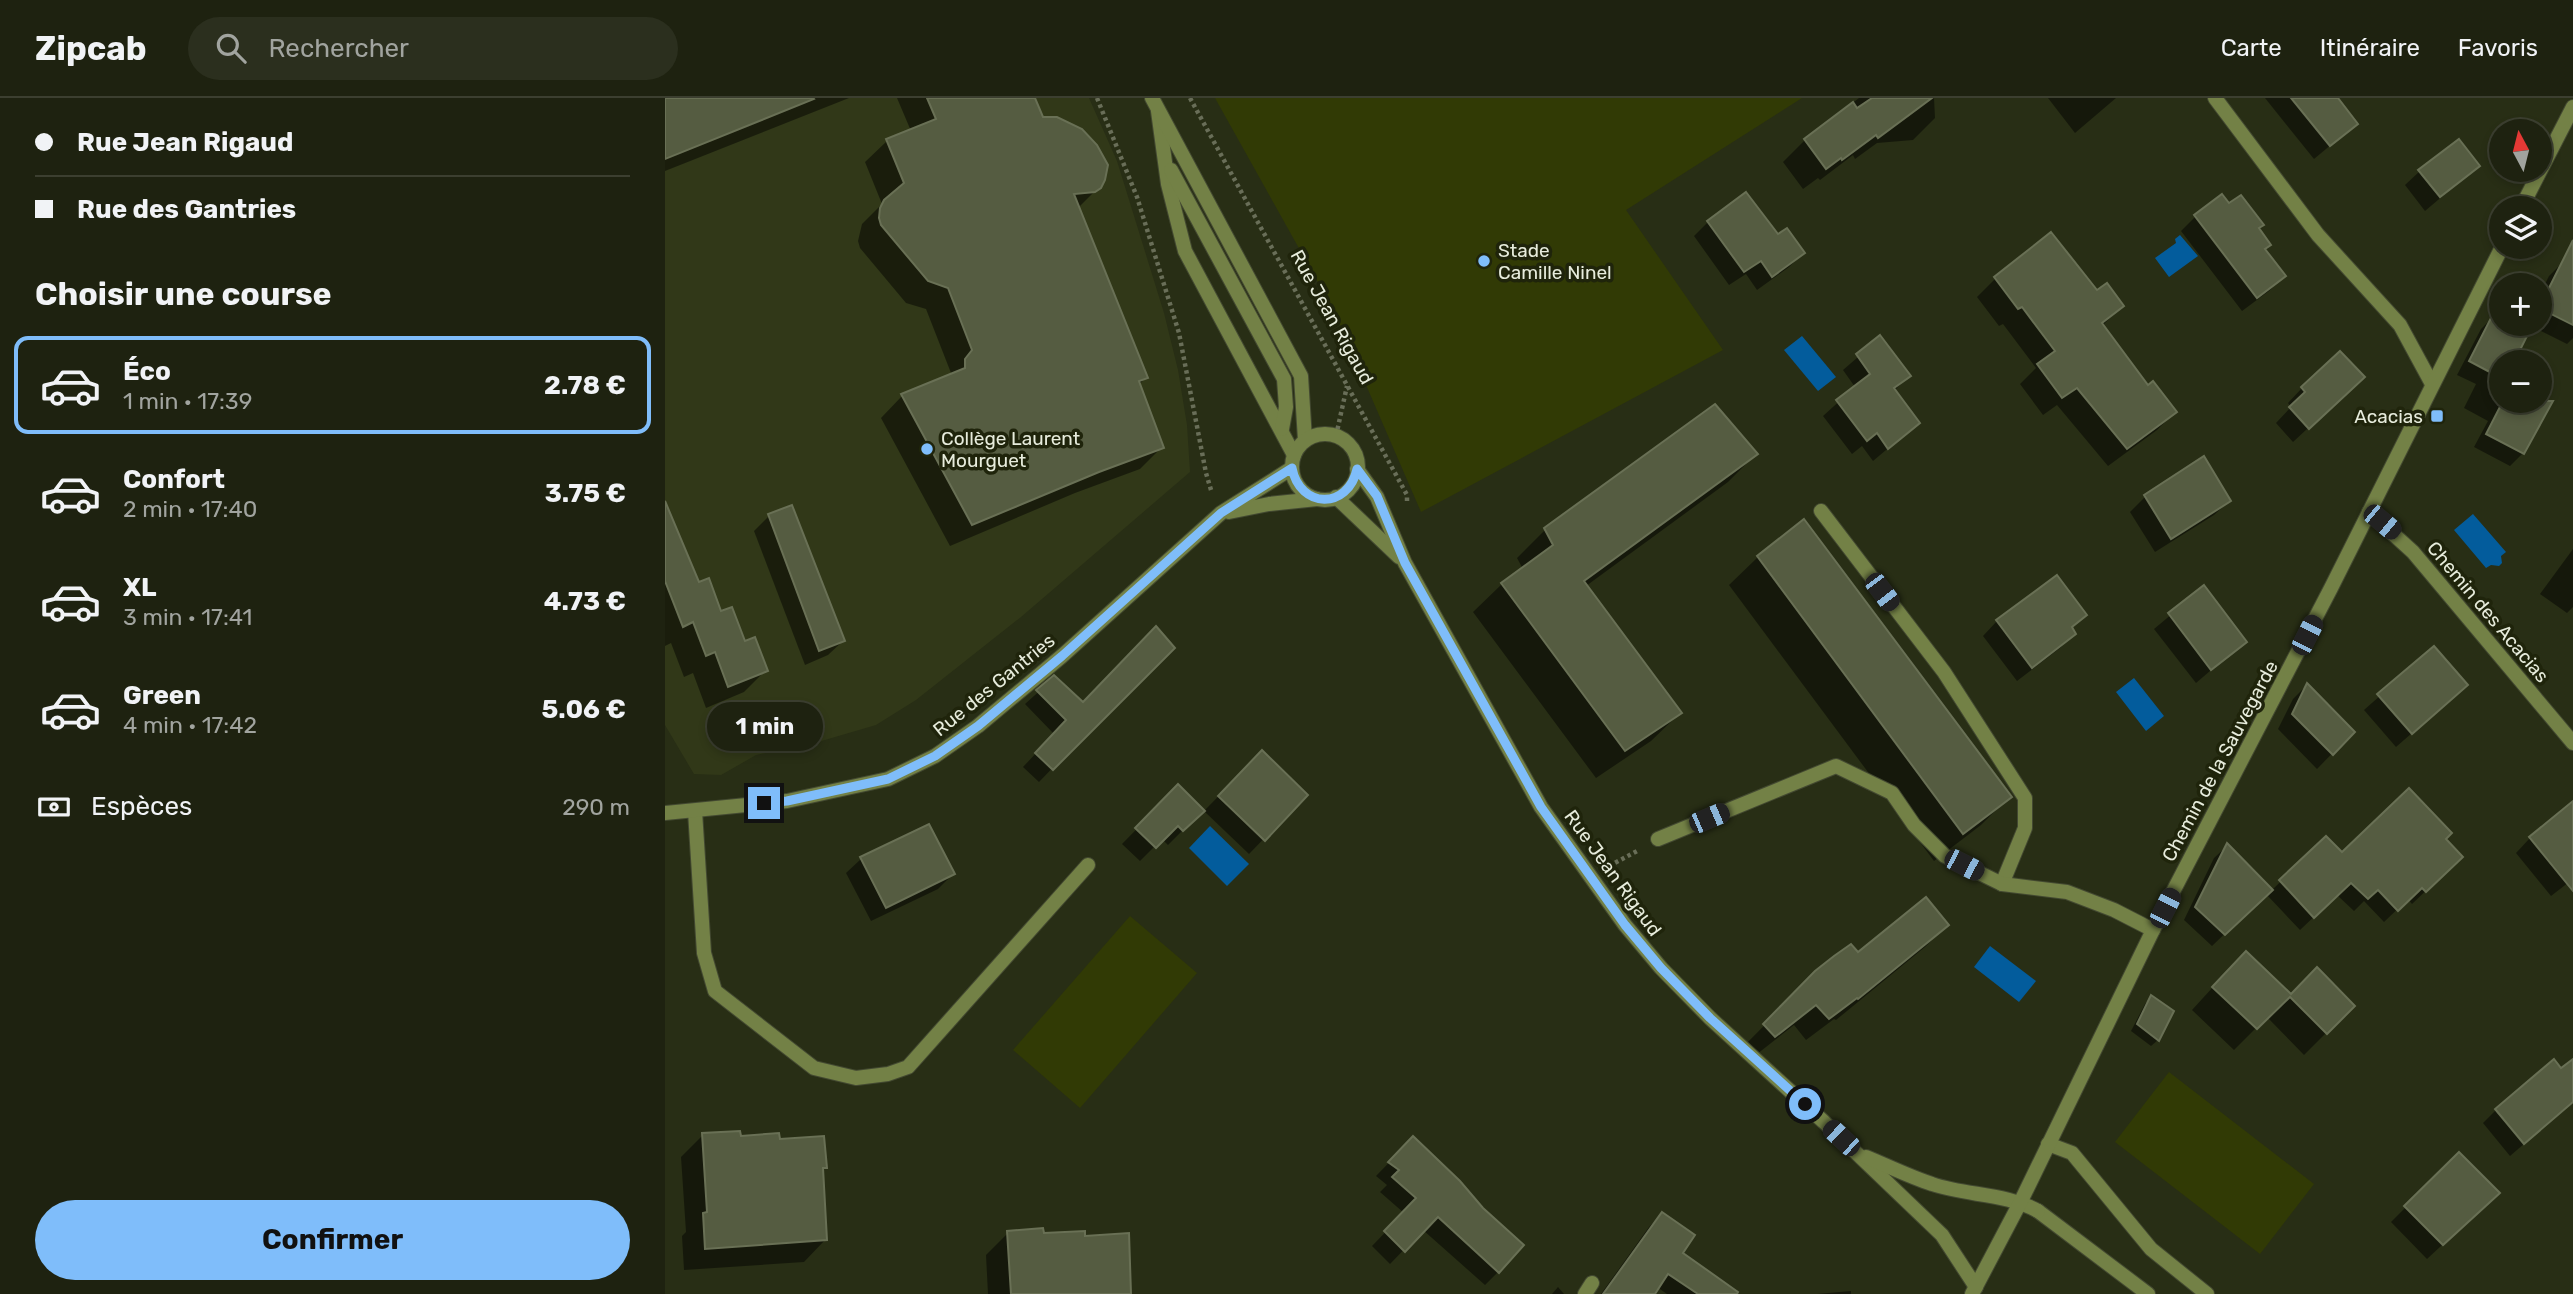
<!DOCTYPE html>
<html lang="fr">
<meta charset="utf-8">
<style>
body{margin:0;font-family:Rubik,sans-serif;background:#2b2f1e;color:#f1f3f6;height:100vh;display:flex;flex-direction:column;font-size:26px;white-space:nowrap}
*{box-sizing:border-box;margin:0}
p{font-size:23px;color:#a1a49f}
.icon{flex:none;width:38px;height:38px;fill:none;stroke:currentColor;stroke-width:2;stroke-linecap:round;stroke-linejoin:round}
.map{position:relative;flex:1;overflow:hidden}
.drawer{display:flex;flex-direction:column;background:#1e2210;width:665px}
.drawer>*{flex:none}
.guide{display:grid;align-content:center;height:154px;padding:0 35px;background:#1e2210}
.needle{width:46px;rotate:353deg}
.controls{position:absolute;left:1824px;top:21px;display:grid;gap:14px}
.controls a{display:grid;place-items:center;width:63px;height:63px;border-radius:50%;background:#1e2210;box-shadow:0 4px 10px #0003,0 0 0 2px #3c3f30;font-size:35px}
.end{position:absolute;width:32px;height:32px;margin:-16px;border:9px solid #7fbdfa;background:#111;box-shadow:0 0 0 4px #111}
.from{border-radius:50%}
.bubble{position:absolute;height:49px;border-radius:24px;background:#1e2210;box-shadow:0 4px 10px #0003,0 0 0 2px #3c3f30;font-size:23px;font-weight:700;line-height:49px;text-align:center}
.car{position:absolute;width:21px;height:42px;margin:-21px -10px;border-radius:9px;box-shadow:0 0 5px 2px #0007;background:linear-gradient(#222 24%,#8ab4d8 0 40%,#222 0 76%,#8ab4d8 0 86%,#222 0)}
.guide b{display:flex;align-items:center;gap:24px;height:66px;font-size:26px}
.guide b+b{border-top:2px solid #3c3f30}
.guide i{width:18px;height:18px;background:#f1f3f6}
ul{padding:0;list-style:none}
li{display:flex;align-items:center;gap:21px;height:98px;margin:0 14px 10px;padding:0 21px;border:4px solid transparent;border-radius:14px}
li div{flex:1}
li b{display:block;font-size:26px}
li em{font-style:normal;font-weight:700}
li.selected{border-color:#7fbdfa}
li>.icon{width:63px;height:63px;stroke-width:1.5}
h2{padding:0 35px;font-size:32px;line-height:84px}
.pay{display:flex;align-items:center;gap:18px;height:77px;padding:0 35px;font-size:26px}
.pay p{margin-inline-start:auto}
.cta{display:flex;gap:14px;margin-top:auto;padding:14px 35px}
.cta a{flex:1;height:80px;border-radius:42px;background:#7fbdfa;color:#111;font-size:28px;font-weight:700;line-height:80px;text-align:center}
header{display:flex;align-items:center;gap:42px;box-sizing:border-box;height:98px;padding:0 35px;background:#1e2210;border-bottom:2px solid #3c3f30}
header strong{font-size:33px}
nav{display:flex;gap:38px;margin-inline-start:auto;font-size:24px}
.search{width:490px;height:63px;background:#2b2f1e;display:flex;align-items:center;gap:18px;box-sizing:border-box;padding:0 24px;border-radius:38px;color:#a1a49f;font-size:26px}
main{display:flex;flex:1;min-height:0}
.map>svg:first-child{display:block}
.built{fill:#313818}
.green{fill:#313a05}
.water{fill:#035c9c}
.shadow{fill:#0007}
.building{fill:#555c41;stroke:#697055;stroke-width:2}
.lines{fill:none;stroke-linecap:round;stroke-linejoin:round}
.service-casing{stroke:#434931;stroke-width:16}
.minor-casing{stroke:#434931;stroke-width:16}
.tertiary-casing{stroke:#434931;stroke-width:16}
.path{stroke:#696e58;stroke-width:4.5;stroke-dasharray:3.5 3.5;stroke-linecap:butt}
.service{stroke:#738146;stroke-width:14}
.minor{stroke:#738146;stroke-width:14}
.tertiary{stroke:#738146;stroke-width:14}
.route{stroke:#7fbdfa;stroke-width:9}
.poi-dot{fill:#7fbdfa;stroke:#1f240b;stroke-width:2.5}
.labels{text-anchor:middle;dominant-baseline:central;stroke-width:7;stroke-linejoin:round;paint-order:stroke}
.poi-label{font-size:19px;fill:#e7ecdc;stroke:#1f240b;text-anchor:start}
.street-label{font-size:19px;fill:#e7ecdc;stroke:#1f240b}
</style>
<header>
<strong>Zipcab</strong>
<div class="search"><svg class="icon" aria-label="search" viewBox="0 0 24 24"><circle cx="10" cy="10" r="6"/><path d="M15 15l6 6"/></svg>Rechercher</div>
<nav><a>Carte</a><a>Itinéraire</a><a>Favoris</a></nav>
</header>
<main>
<section class="drawer">
<div class="guide">
<b><i class="from"></i>Rue Jean Rigaud</b>
<b><i></i>Rue des Gantries</b>
</div>
<h2>Choisir une course</h2>
<ul>
<li class="selected"><svg class="icon" aria-label="car" viewBox="0 0 24 24"><path d="M5 17H2v-5l4-1 3-4h7l3 4 3 1v5h-3M9 17h6M6 11h13"/><circle cx="7" cy="17" r="2"/><circle cx="17" cy="17" r="2"/></svg><div><b>Éco</b><p>1 min · 17:39</p></div><em>2.78 €</em></li>
<li><svg class="icon" aria-label="car" viewBox="0 0 24 24"><path d="M5 17H2v-5l4-1 3-4h7l3 4 3 1v5h-3M9 17h6M6 11h13"/><circle cx="7" cy="17" r="2"/><circle cx="17" cy="17" r="2"/></svg><div><b>Confort</b><p>2 min · 17:40</p></div><em>3.75 €</em></li>
<li><svg class="icon" aria-label="car" viewBox="0 0 24 24"><path d="M5 17H2v-5l4-1 3-4h7l3 4 3 1v5h-3M9 17h6M6 11h13"/><circle cx="7" cy="17" r="2"/><circle cx="17" cy="17" r="2"/></svg><div><b>XL</b><p>3 min · 17:41</p></div><em>4.73 €</em></li>
<li><svg class="icon" aria-label="car" viewBox="0 0 24 24"><path d="M5 17H2v-5l4-1 3-4h7l3 4 3 1v5h-3M9 17h6M6 11h13"/><circle cx="7" cy="17" r="2"/><circle cx="17" cy="17" r="2"/></svg><div><b>Green</b><p>4 min · 17:42</p></div><em>5.06 €</em></li>
</ul>
<div class="pay"><svg class="icon" aria-label="cash" viewBox="0 0 24 24"><path d="M3 7h18v10H3z"/><circle cx="12" cy="12" r="2"/></svg>Espèces<p>290 m</p></div>
<div class="cta"><a>Confirmer</a></div>
</section>
<div class="map">
<svg width="1908" height="1196" viewBox="0 0 1908 1196">
<rect width="100%" height="100%" fill="#282e15"/>
<path class="built" d="M 0,0 L 424,0 L 452,63 L 499,215 L 513,272 L 522,327 L 525,374 L 356,519 L 251,602 L 211,627 L 153,644 L 91,657 L 56,677 L 29,676 L 0,627 Z"/>
<g class="green">
<path d="M 550,0 L 1137,0 L 961,112 L 1058,252 L 756,414 L 669,213 Z"/>
<path d="M 465,818 L 532,875 L 415,1010 L 348,952 Z"/>
<path d="M 1504,974 L 1649,1086 L 1595,1156 L 1450,1044 Z"/>
</g>
<g class="water">
<path d="M 1515,137 L 1533,158 L 1504,179 L 1490,160 L 1511,145 L 1510,141 Z"/>
<path d="M 1137,238 L 1171,279 L 1153,293 L 1119,252 Z"/>
<path d="M 1808,416 L 1841,454 L 1836,458 L 1837,465 L 1834,468 L 1826,467 L 1821,470 L 1789,432 Z"/>
<path d="M 1469,580 L 1499,618 L 1481,633 L 1451,594 Z"/>
<path d="M 545,728 L 584,766 L 562,788 L 524,750 Z"/>
<path d="M 1325,848 L 1371,883 L 1354,904 L 1309,869 Z"/>
</g>
<g class="shadow">
<path d="M 0,0 L 184,0 L 0,73 Z"/>
<path d="M 232,0 L 368,0 L 376,21 L 434,89 L 413,110 L 481,279 L 474,287 L 497,349 L 475,371 L 410,395 L 285,448 L 216,320 L 237,298 L 283,279 L 286,275 L 261,211 L 241,205 L 195,150 L 193,143 L 197,126 L 217,106 L 200,64 L 222,43 L 246,33 Z"/>
<path d="M 1194,0 L 1269,0 L 1270,20 L 1248,42 L 1212,45 L 1190,61 L 1188,57 L 1155,82 L 1153,80 L 1138,91 L 1118,64 L 1140,42 Z"/>
<path d="M 1383,0 L 1451,0 L 1410,35 Z"/>
<path d="M 1600,0 L 1670,0 L 1691,26 L 1649,61 Z"/>
<path d="M 1813,68 L 1760,113 L 1740,87 L 1755,73 Z"/>
<path d="M 1563,108 L 1593,131 L 1599,151 L 1619,178 L 1604,193 L 1577,213 L 1516,133 L 1531,118 Z"/>
<path d="M 1043,124 L 1113,138 L 1138,155 L 1124,169 L 1092,192 L 1081,176 L 1064,187 L 1029,138 Z"/>
<path d="M 1386,137 L 1431,195 L 1457,208 L 1437,228 L 1483,289 L 1510,314 L 1492,332 L 1443,368 L 1392,307 L 1378,317 L 1355,286 L 1371,270 L 1338,226 L 1334,228 L 1312,199 L 1330,181 Z"/>
<path d="M 1899,163 L 1908,168 L 1908,240 L 1902,246 L 1862,226 L 1874,226 L 1874,198 L 1884,178 Z"/>
<path d="M 1829,218 L 1836,226 L 1844,226 L 1862,235 L 1847,264 L 1836,264 L 1836,303 L 1868,303 L 1882,310 L 1858,355 L 1845,368 L 1809,349 L 1823,323 L 1799,310 L 1811,286 L 1792,277 L 1816,231 Z"/>
<path d="M 1215,240 L 1244,277 L 1229,293 L 1253,325 L 1208,363 L 1197,348 L 1187,356 L 1158,318 L 1190,289 L 1178,272 Z"/>
<path d="M 1637,290 L 1683,293 L 1628,344 L 1611,325 L 1626,309 L 1623,305 Z"/>
<path d="M 1091,356 L 1063,384 L 921,488 L 1015,615 L 986,643 L 931,680 L 808,514 L 837,486 L 858,471 L 852,460 L 880,432 Z"/>
<path d="M 1538,360 L 1564,403 L 1549,417 L 1490,454 L 1465,414 L 1480,399 Z"/>
<path d="M 126,409 L 178,543 L 163,557 L 140,567 L 89,433 L 104,418 Z"/>
<path d="M 1138,424 L 1344,699 L 1316,727 L 1269,763 L 1064,487 L 1093,459 Z"/>
<path d="M 1908,451 L 1908,509 L 1902,515 L 1875,496 Z"/>
<path d="M 0,459 L 55,516 L 101,572 L 79,594 L 41,610 L 28,575 L 19,579 L 6,545 L 0,548 Z"/>
<path d="M 1538,490 L 1580,543 L 1531,585 L 1489,531 Z"/>
<path d="M 1420,517 L 1406,531 L 1409,536 L 1395,550 L 1352,583 L 1318,538 L 1332,523 Z"/>
<path d="M 1769,550 L 1786,601 L 1731,649 L 1699,612 Z"/>
<path d="M 389,580 L 418,606 L 429,627 L 374,684 L 358,669 L 389,636 L 360,606 Z"/>
<path d="M 1642,587 L 1688,634 L 1652,671 L 1613,631 L 1628,601 Z"/>
<path d="M 597,654 L 641,697 L 584,756 L 539,713 Z"/>
<path d="M 513,689 L 537,713 L 503,747 L 497,741 L 475,763 L 457,746 Z"/>
<path d="M 1908,721 L 1908,781 L 1886,798 L 1851,755 L 1865,740 Z"/>
<path d="M 1661,740 L 1677,756 L 1779,741 L 1796,759 L 1747,806 L 1743,801 L 1719,824 L 1699,803 L 1689,813 L 1672,797 L 1635,832 L 1601,796 L 1547,848 L 1519,822 L 1549,760 L 1562,748 L 1606,793 Z"/>
<path d="M 196,761 L 288,776 L 273,791 L 206,823 L 181,775 Z"/>
<path d="M 1282,827 L 1260,849 L 1171,922 L 1169,921 L 1141,942 L 1129,927 L 1087,960 L 1078,949 L 1151,875 L 1193,856 Z"/>
<path d="M 1559,877 L 1626,898 L 1688,908 L 1639,957 L 1602,919 L 1569,952 L 1527,912 Z"/>
<path d="M 1486,899 L 1493,942 L 1486,948 L 1466,933 L 1480,906 Z"/>
<path d="M 1908,963 L 1908,1004 L 1845,1058 L 1818,1025 L 1831,1012 Z"/>
<path d="M 38,1037 L 113,1043 L 160,1069 L 156,1072 L 160,1142 L 139,1164 L 19,1172 L 17,1138 L 21,1134 L 16,1059 Z"/>
<path d="M 748,1040 L 833,1174 L 820,1187 L 758,1132 L 725,1166 L 707,1148 L 739,1115 L 715,1094 L 722,1087 L 711,1078 Z"/>
<path d="M 1794,1056 L 1818,1109 L 1762,1161 L 1726,1124 Z"/>
<path d="M 997,1116 L 1016,1155 L 1070,1196 L 1002,1196 L 992,1189 L 988,1196 L 936,1196 L 984,1129 Z"/>
<path d="M 343,1135 L 418,1140 L 465,1196 L 323,1196 L 321,1157 Z"/>
<path d="M 893,1189 L 899,1196 L 887,1196 Z"/>
<path d="M 1186,1193 L 1186,1196 L 1152,1196 Z"/>
</g>
<g class="building">
<path d="M 0,0 L 148,0 L 149,1 L 0,61 Z"/>
<path d="M 262,0 L 370,0 L 378,19 L 392,19 L 417,31 L 432,47 L 443,67 L 440,82 L 436,90 L 430,94 L 409,96 L 483,280 L 474,283 L 499,350 L 434,374 L 307,427 L 236,296 L 300,270 L 300,261 L 307,252 L 283,190 L 263,183 L 216,127 L 214,120 L 215,110 L 219,102 L 239,85 L 221,41 L 271,21 Z"/>
<path d="M 1207,0 L 1267,0 L 1213,40 L 1211,37 L 1177,62 L 1176,60 L 1161,71 L 1139,41 L 1188,4 L 1192,10 Z"/>
<path d="M 1626,0 L 1673,0 L 1693,26 L 1665,48 Z"/>
<path d="M 1794,41 L 1815,68 L 1775,99 L 1753,72 Z"/>
<path d="M 1081,94 L 1113,136 L 1122,130 L 1140,155 L 1107,179 L 1096,163 L 1079,174 L 1042,123 Z"/>
<path d="M 1557,96 L 1564,105 L 1576,97 L 1599,127 L 1594,130 L 1606,147 L 1600,151 L 1621,178 L 1592,200 L 1529,117 Z"/>
<path d="M 1386,134 L 1432,192 L 1442,185 L 1459,208 L 1437,225 L 1483,287 L 1488,283 L 1512,314 L 1462,351 L 1412,290 L 1397,300 L 1372,266 L 1390,253 L 1357,209 L 1353,211 L 1329,179 Z"/>
<path d="M 1908,142 L 1908,227 L 1874,210 Z"/>
<path d="M 1828,216 L 1836,220 L 1836,226 L 1848,226 L 1864,234 L 1849,264 L 1836,264 L 1836,280 L 1804,263 Z"/>
<path d="M 1215,237 L 1246,278 L 1229,290 L 1255,325 L 1223,351 L 1212,335 L 1202,343 L 1171,302 L 1205,276 L 1191,256 Z"/>
<path d="M 1675,253 L 1700,279 L 1644,331 L 1624,309 L 1640,294 L 1636,289 Z"/>
<path d="M 1838,303 L 1888,303 L 1859,356 L 1821,336 Z"/>
<path d="M 1050,306 L 1093,356 L 919,483 L 1017,615 L 960,653 L 836,485 L 888,447 L 879,430 Z"/>
<path d="M 1539,358 L 1566,403 L 1506,441 L 1479,397 Z"/>
<path d="M 0,403 L 34,484 L 44,480 L 56,513 L 67,509 L 80,543 L 90,539 L 103,573 L 63,589 L 50,554 L 41,558 L 28,524 L 18,529 L 0,483 Z"/>
<path d="M 127,407 L 180,543 L 154,553 L 103,416 Z"/>
<path d="M 1139,421 L 1347,699 L 1298,736 L 1092,458 Z"/>
<path d="M 1392,477 L 1422,517 L 1407,529 L 1411,536 L 1367,570 L 1331,522 Z"/>
<path d="M 1539,487 L 1582,544 L 1546,572 L 1503,515 Z"/>
<path d="M 491,528 L 510,550 L 388,672 L 370,655 L 401,622 L 371,592 L 389,577 L 418,604 Z"/>
<path d="M 1769,548 L 1803,587 L 1747,636 L 1712,596 Z"/>
<path d="M 1642,585 L 1690,634 L 1668,657 L 1627,616 Z"/>
<path d="M 597,652 L 643,697 L 600,743 L 553,698 Z"/>
<path d="M 513,686 L 540,713 L 518,733 L 513,728 L 491,750 L 470,730 Z"/>
<path d="M 1744,690 L 1787,735 L 1781,741 L 1798,759 L 1761,794 L 1757,790 L 1733,813 L 1713,792 L 1703,801 L 1686,785 L 1649,820 L 1614,782 L 1661,738 L 1677,754 Z"/>
<path d="M 1908,703 L 1908,793 L 1864,739 Z"/>
<path d="M 264,726 L 290,776 L 221,810 L 195,759 Z"/>
<path d="M 1562,745 L 1608,792 L 1560,837 L 1530,809 Z"/>
<path d="M 1261,799 L 1284,827 L 1193,901 L 1192,900 L 1164,921 L 1151,907 L 1110,939 L 1098,926 L 1150,873 L 1169,858 L 1186,846 L 1193,854 Z"/>
<path d="M 1581,853 L 1626,896 L 1652,869 L 1690,908 L 1662,936 L 1625,899 L 1592,931 L 1547,889 Z"/>
<path d="M 1486,897 L 1509,913 L 1494,943 L 1472,926 Z"/>
<path d="M 1889,961 L 1896,970 L 1908,961 L 1908,1004 L 1859,1046 L 1830,1011 Z"/>
<path d="M 75,1033 L 76,1038 L 114,1035 L 115,1041 L 159,1038 L 162,1070 L 158,1070 L 162,1142 L 40,1151 L 38,1115 L 42,1114 L 37,1035 Z"/>
<path d="M 748,1038 L 795,1083 L 818,1110 L 859,1147 L 834,1175 L 773,1119 L 740,1154 L 719,1133 L 751,1100 L 727,1079 L 734,1072 L 723,1064 Z"/>
<path d="M 1794,1054 L 1835,1095 L 1778,1147 L 1739,1108 Z"/>
<path d="M 997,1114 L 1030,1137 L 1018,1155 L 1073,1194 L 1072,1196 L 1033,1196 L 1003,1176 L 990,1196 L 938,1196 Z"/>
<path d="M 378,1130 L 379,1135 L 420,1133 L 420,1138 L 464,1135 L 466,1196 L 346,1196 L 342,1133 Z"/>
</g>
<g class="lines">
<defs>
<g id="service">
<path d="M 1550,0 L 1653,137 L 1735,227 L 1767,286"/>
<path d="M 493,13 L 503,86 L 520,153 L 629,357"/>
<path d="M 506,72 L 619,281 L 621,309 L 617,331"/>
<path d="M 1156,413 L 1279,574 L 1360,700 L 1360,730 L 1337,786"/>
<path d="M 30,713 L 39,855 L 50,893 L 149,970 L 191,980 L 223,976 L 243,969 L 423,767"/>
<path d="M 993,741 L 1171,668 L 1227,695 L 1249,727 L 1280,758 L 1337,786 L 1402,794 L 1449,812 L 1488,832"/>
<path d="M 1383,1046 L 1407,1055 L 1486,1151 L 1542,1196"/>
<path d="M 1373,1113 L 1483,1196"/>
<path d="M 920,1196 L 927,1185"/>
</g>
<g id="minor">
<path d="M 487,0 L 636,278 L 640,342"/>
<circle cx="660" cy="369" r="33"/>
<path d="M 692,371 L 712,399 L 740,465 L 876,709 L 960,827 L 996,870 L 1045,920 L 1159,1024 L 1277,1137 L 1311,1189"/>
<path d="M 671,399 L 734,459"/>
<path d="M 564,414 L 604,406 L 652,401"/>
<path d="M 1704,414 L 1748,454 L 1908,645"/>
<path d="M 0,715 L 122,703 L 223,681 L 270,658 L 313,628 L 397,558 L 556,415 L 627,370"/>
<path d="M 1201,1059 C 1223,1068 1245,1079 1267,1086 C 1302,1098 1341,1095 1373,1113"/>
</g>
<g id="tertiary">
<path d="M 1856,110 L 1908,9"/>
<path d="M 1307,1196 L 1356,1103 L 1488,832 L 1666,490 L 1837,149"/>
</g>
</defs>
<use href="#service" class="service-casing"/>
<use href="#minor" class="minor-casing"/>
<use href="#tertiary" class="tertiary-casing"/>
<g class="path">
<path d="M 432,0 L 472,99 L 514,235 L 541,375 L 546,392"/>
<path d="M 525,0 L 742,397 L 742,405"/>
<path d="M 671,338 L 682,288"/>
<path d="M 944,768 L 974,752"/>
</g>
<use href="#service" class="service"/>
<use href="#minor" class="minor"/>
<use href="#tertiary" class="tertiary"/>
</g>
<g class="lines">
<path class="route" d="M 99,705 L 122,703 L 223,681 L 270,658 L 313,628 L 397,558 L 556,415 L 627,370 C 635,411 683,412 692,371 L 712,398 L 740,465 L 876,709 L 960,827 L 996,870 L 1045,920 L 1140,1006"/>
</g>
<g class="poi-dot">
<circle cx="819" cy="163" r="7"/>
<rect x="1765" y="311" width="14" height="14" rx="3.5"/>
<circle cx="262" cy="351" r="7"/>
</g>
<g class="labels">
<g class="poi-label">
<text x="833" y="152">Stade<tspan x="833" dy="22">Camille Ninel</tspan></text>
<text x="1758" y="318" text-anchor="end">Acacias</text>
<text x="276" y="340">Collège Laurent<tspan x="276" dy="22">Mourguet</tspan></text>
</g>
<g class="street-label">
<text transform="translate(667 219) rotate(61)">Rue Jean Rigaud</text>
<text transform="translate(1823 514) rotate(50)">Chemin des Acacias</text>
<text transform="translate(329 587) rotate(-39)">Rue des Gantries</text>
<text transform="translate(1555 663) rotate(-62)">Chemin de la Sauvegarde</text>
<text transform="translate(948 775) rotate(54)">Rue Jean Rigaud</text>
</g>
</g>
</svg>
<div class="controls">
<a><svg class="needle" viewBox="-14 -14 28 28"><path d="M0-13l5 13h-10z" fill="#e53935"/><path d="M0 13l5-13h-10z" fill="#a1a49f"/></svg></a>
<a><svg class="icon" aria-label="layers" viewBox="0 0 24 24"><path d="M12 4l9 5-9 5-9-5zM3 14l9 5 9-5"/></svg></a>
<a>+</a>
<a>−</a>
</div>
<i class="end from" style="left:1140px;top:1006px"></i>
<i class="end" style="left:99px;top:705px"></i>
<div class="bubble" style="left:42px;top:604px;width:116px">1 min</div>
<i class="car" style="left:1717px;top:424px;rotate:130deg"></i>
<i class="car" style="left:1217px;top:494px;rotate:143deg"></i>
<i class="car" style="left:1642px;top:537px;rotate:27deg"></i>
<i class="car" style="left:1044px;top:720px;rotate:67deg"></i>
<i class="car" style="left:1299px;top:767px;rotate:117deg"></i>
<i class="car" style="left:1500px;top:810px;rotate:27deg"></i>
<i class="car" style="left:1176px;top:1040px;rotate:313deg"></i>
</div>
</main>
